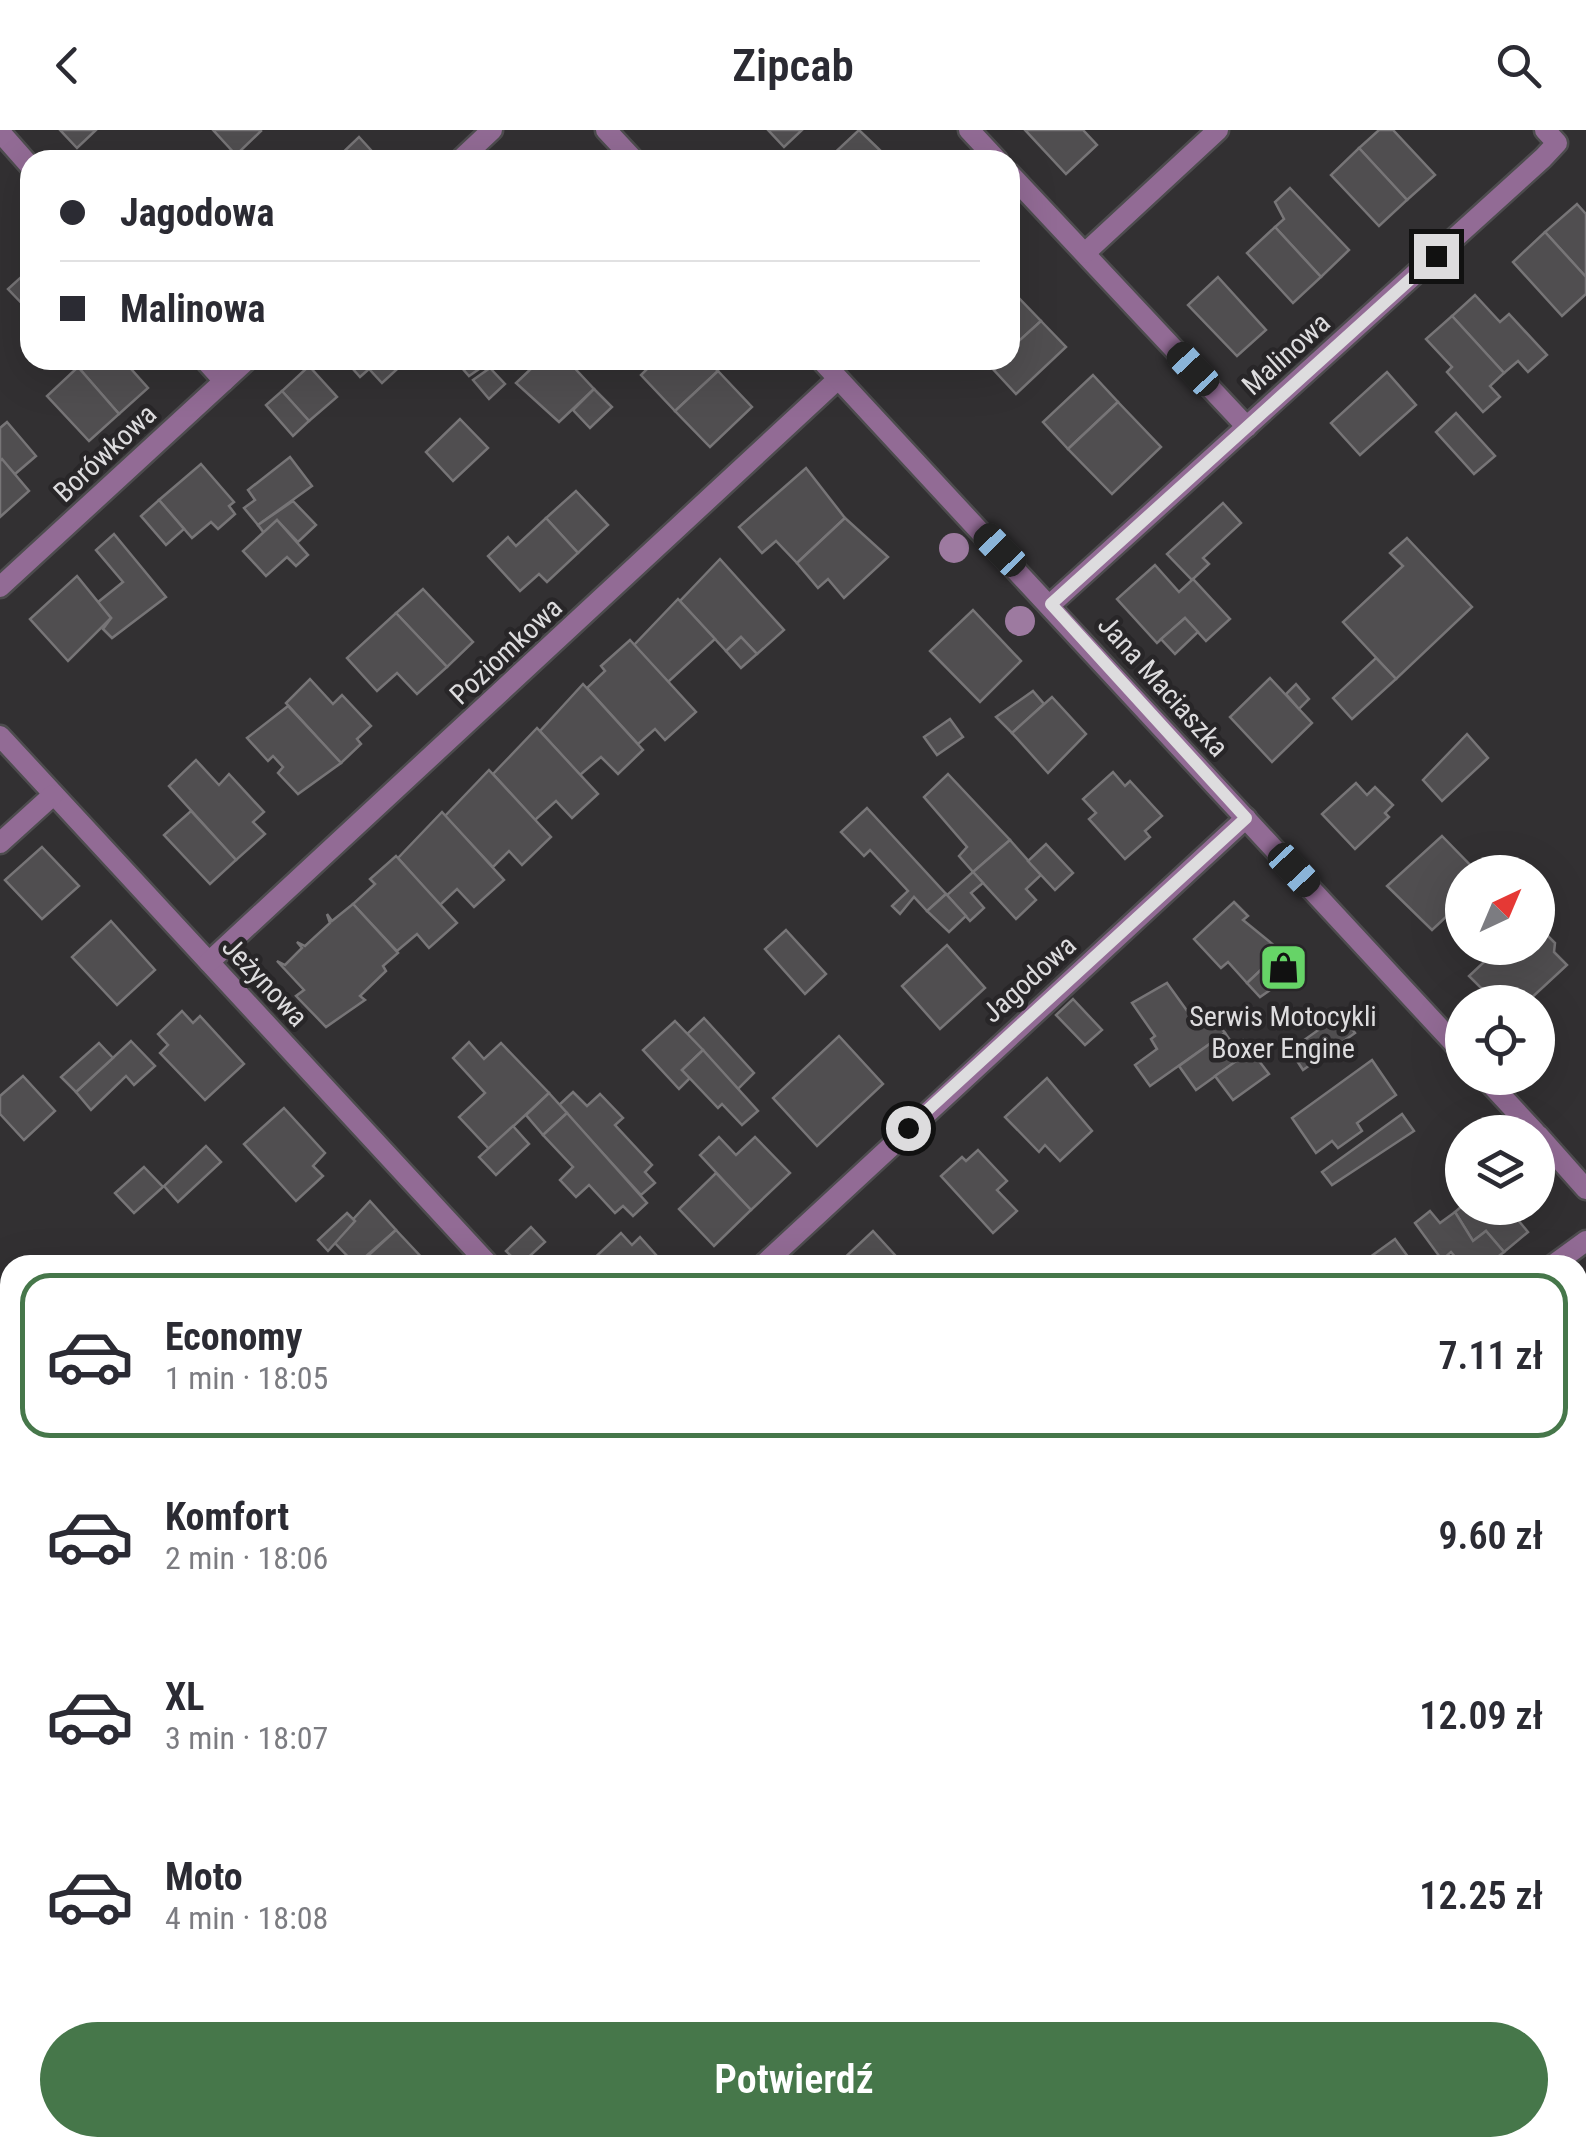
<!DOCTYPE html>
<html lang="pl">
<meta charset="utf-8">
<style>
body{margin:0;font-family:"Roboto Condensed",sans-serif;background:#f2f2f3;color:#2b2b33;height:100vh;display:flex;flex-direction:column;font-size:38px;white-space:nowrap}
*{box-sizing:border-box;margin:0}
p{font-size:32px;color:#7c7c81}
.icon{flex:none;width:55px;height:55px;fill:none;stroke:currentColor;stroke-width:2;stroke-linecap:round;stroke-linejoin:round}
.map{position:relative;flex:1;overflow:hidden}
.details{position:absolute;left:0px;top:1125px;width:1588px;height:902px;display:flex;flex-direction:column;background:#fff;border-radius:30px 30px 0 0;box-shadow:0 10px 40px #0002}
.details>*{flex:none}
.hud{position:absolute;left:20px;top:20px;width:1000px;height:220px;border-radius:30px;box-shadow:0 10px 40px #0002;display:grid;align-content:center;height:220px;padding:0 40px;background:#fff}
.needle{width:65px;rotate:44deg}
.fabs{position:absolute;left:1445px;top:725px;display:grid;gap:20px}
.fabs a{display:grid;place-items:center;width:110px;height:110px;border-radius:50%;background:#fff;box-shadow:0 10px 40px #0002;font-size:50px}
.end{position:absolute;width:45px;height:45px;margin:-22px;border:12px solid #dddcde;background:#111;box-shadow:0 0 0 5px #111}
.from{border-radius:50%}
.car{position:absolute;width:30px;height:60px;margin:-30px -15px;border-radius:12px;box-shadow:0 0 8px 2px #0007;background:linear-gradient(#222 24%,#8ab4d8 0 40%,#222 0 76%,#8ab4d8 0 86%,#222 0)}
.hud b{display:flex;align-items:center;gap:35px;height:95px;font-size:38px}
.hud b+b{border-top:2px solid #e1e1e2}
.hud i{width:25px;height:25px;background:#2b2b33}
ul{padding:18px 0 0;list-style:none}
li{display:flex;align-items:center;gap:30px;height:165px;margin:0 20px 15px;padding:0 20px;border:5px solid transparent;border-radius:30px}
li div{flex:1}
li b{display:block;font-size:38px}
li em{font-style:normal;font-weight:600}
li.active{border-color:#46774a}
li>.icon{width:90px;height:90px;stroke-width:1.5}
.cta{display:flex;gap:20px;margin-top:auto;padding:20px 40px}
.cta a{flex:1;height:115px;border-radius:60px;background:#46774a;color:#fff;font-size:40px;font-weight:600;line-height:115px;text-align:center}
header{display:flex;justify-content:space-between;align-items:center;height:130px;padding:0 40px;background:#fff;font-size:45px;font-weight:600}
.map>svg:first-child{display:block}
.green{fill:#66316c}
.building{fill:#504e50;stroke:#777577;stroke-width:2.5}
.lines{fill:none;stroke-linecap:round;stroke-linejoin:round}
.minor-casing{stroke:#4d4c4e;stroke-width:25}
.tertiary-casing{stroke:#4d4c4e;stroke-width:25}
.path{stroke:#8f8d8f;stroke-width:6;stroke-dasharray:8 8;stroke-linecap:butt}
.minor{stroke:#926b95;stroke-width:20}
.tertiary{stroke:#926b95;stroke-width:20}
.tree{fill:#9d7aa0}
.route{stroke:#dddcde;stroke-width:12}
.labels{text-anchor:middle;dominant-baseline:central;stroke-width:9;stroke-linejoin:round;paint-order:stroke}
.street-label{font-size:28px;fill:#dddcde;stroke:#282628}
.poi-label{font-size:28px;fill:#dddcde;stroke:#282628}
</style>
<header><svg class="icon" aria-label="back" viewBox="0 0 24 24"><path d="M15 5l-7 7 7 7"/></svg>Zipcab<svg class="icon" aria-label="search" viewBox="0 0 24 24"><circle cx="10" cy="10" r="6"/><path d="M15 15l6 6"/></svg></header>
<div class="map">
<svg width="1586" height="2026" viewBox="0 0 1586 2026">
<rect width="100%" height="100%" fill="#323032"/>
<g class="green">
<path d="M 0,1189 L 10,1198 L 10,1292 L 0,1302 Z"/>
<path d="M 0,1589 L 10,1600 L 10,2018 L 427,2018 L 435,2026 L 0,2026 Z"/>
</g>
<g class="building">
<path d="M 60,0 L 96,0 L 77,18 Z"/>
<path d="M 213,0 L 260,0 L 261,1 L 236,25 Z"/>
<path d="M 768,0 L 802,0 L 784,17 Z"/>
<path d="M 859,0 L 886,26 L 881,30 L 827,30 Z"/>
<path d="M 1025,0 L 1083,0 L 1097,15 L 1066,44 Z"/>
<path d="M 1379,0 L 1393,0 L 1435,45 L 1407,70 L 1359,18 Z"/>
<path d="M 359,7 L 380,30 L 335,30 Z"/>
<path d="M 1359,18 L 1407,70 L 1379,96 L 1331,45 Z"/>
<path d="M 1290,58 L 1349,120 L 1321,147 L 1275,97 L 1284,89 L 1275,72 Z"/>
<path d="M 1577,74 L 1586,84 L 1586,147 L 1545,102 Z"/>
<path d="M 1275,97 L 1321,147 L 1293,173 L 1247,123 Z"/>
<path d="M 1545,102 L 1586,147 L 1586,164 L 1562,186 L 1513,132 Z"/>
<path d="M 30,139 L 30,182 L 8,159 Z"/>
<path d="M 1218,147 L 1266,200 L 1237,226 L 1188,175 Z"/>
<path d="M 1015,164 L 1041,191 L 1010,219 L 1010,169 Z"/>
<path d="M 1475,165 L 1500,192 L 1509,184 L 1547,225 L 1528,242 L 1518,231 L 1504,243 L 1452,186 Z"/>
<path d="M 1452,186 L 1504,243 L 1490,256 L 1500,267 L 1483,282 L 1447,242 L 1452,237 L 1426,209 Z"/>
<path d="M 1041,191 L 1066,217 L 1016,264 L 991,237 L 998,230 L 1010,230 L 1010,219 Z"/>
<path d="M 87,230 L 123,230 L 148,258 L 119,284 L 79,238 Z"/>
<path d="M 345,230 L 407,230 L 382,253 L 369,239 L 360,247 Z"/>
<path d="M 455,230 L 492,230 L 469,246 Z"/>
<path d="M 567,230 L 594,259 L 559,292 L 516,253 L 536,234 L 533,230 Z"/>
<path d="M 656,230 L 707,230 L 718,241 L 675,281 L 641,245 Z"/>
<path d="M 309,236 L 337,267 L 309,291 L 282,261 Z"/>
<path d="M 78,237 L 119,284 L 89,311 L 47,266 Z"/>
<path d="M 490,238 L 505,254 L 489,269 L 473,250 Z"/>
<path d="M 718,241 L 752,277 L 710,317 L 675,281 Z"/>
<path d="M 1387,242 L 1416,275 L 1360,325 L 1331,293 Z"/>
<path d="M 1093,245 L 1118,272 L 1068,319 L 1043,292 Z"/>
<path d="M 594,259 L 612,277 L 590,298 L 573,280 Z"/>
<path d="M 282,261 L 309,291 L 293,306 L 266,275 Z"/>
<path d="M 1118,272 L 1161,317 L 1112,364 L 1068,319 Z"/>
<path d="M 1456,283 L 1495,326 L 1474,344 L 1436,302 Z"/>
<path d="M 460,289 L 488,318 L 453,351 L 426,322 Z"/>
<path d="M 7,292 L 36,326 L 15,344 L 0,331 L 0,298 Z"/>
<path d="M 290,327 L 312,356 L 258,395 L 244,378 L 255,370 L 248,360 Z"/>
<path d="M 2,329 L 29,361 L 0,387 L 0,331 Z"/>
<path d="M 201,334 L 234,372 L 229,376 L 235,384 L 218,399 L 211,392 L 192,408 L 159,370 Z"/>
<path d="M 806,338 L 845,388 L 797,433 L 776,411 L 762,423 L 739,397 Z"/>
<path d="M 576,361 L 608,395 L 578,423 L 546,388 Z"/>
<path d="M 159,370 L 184,399 L 166,415 L 141,386 Z"/>
<path d="M 293,371 L 316,395 L 298,412 L 277,390 L 264,403 L 258,395 Z"/>
<path d="M 1223,373 L 1241,393 L 1203,428 L 1209,434 L 1192,450 L 1167,424 Z"/>
<path d="M 546,388 L 578,423 L 547,452 L 539,444 L 520,461 L 488,426 L 508,407 L 516,416 Z"/>
<path d="M 845,388 L 888,427 L 844,468 L 828,449 L 818,458 L 797,433 Z"/>
<path d="M 277,390 L 308,425 L 296,436 L 287,427 L 266,446 L 243,421 Z"/>
<path d="M 114,404 L 166,467 L 112,508 L 103,499 L 111,488 L 97,473 L 123,452 L 96,420 Z"/>
<path d="M 1407,408 L 1472,477 L 1396,549 L 1343,492 L 1403,436 L 1390,423 Z"/>
<path d="M 720,429 L 784,500 L 757,524 L 741,507 L 726,521 L 680,471 Z"/>
<path d="M 1155,435 L 1179,462 L 1193,449 L 1230,489 L 1206,511 L 1185,488 L 1157,513 L 1117,469 Z"/>
<path d="M 77,446 L 111,488 L 68,531 L 30,489 Z"/>
<path d="M 423,459 L 473,512 L 447,537 L 396,483 Z"/>
<path d="M 678,469 L 715,509 L 668,552 L 634,515 Z"/>
<path d="M 973,480 L 1021,531 L 980,572 L 930,521 Z"/>
<path d="M 396,483 L 447,537 L 417,564 L 397,543 L 377,561 L 347,528 Z"/>
<path d="M 1185,488 L 1198,502 L 1175,524 L 1161,509 Z"/>
<path d="M 741,507 L 757,524 L 741,538 L 726,521 Z"/>
<path d="M 630,510 L 696,582 L 665,610 L 655,599 L 638,614 L 587,558 L 605,541 L 601,536 Z"/>
<path d="M 1376,528 L 1396,549 L 1352,589 L 1333,568 Z"/>
<path d="M 1270,548 L 1312,593 L 1272,632 L 1230,587 Z"/>
<path d="M 310,549 L 333,574 L 342,565 L 371,596 L 357,609 L 361,614 L 341,633 L 286,573 Z"/>
<path d="M 583,554 L 643,620 L 618,644 L 601,627 L 580,645 L 540,601 Z"/>
<path d="M 1296,554 L 1309,569 L 1299,579 L 1286,564 Z"/>
<path d="M 1033,561 L 1044,574 L 1012,603 L 996,587 Z"/>
<path d="M 1052,567 L 1086,604 L 1048,643 L 1012,603 Z"/>
<path d="M 288,576 L 341,633 L 298,664 L 278,643 L 283,637 L 273,626 L 268,631 L 247,608 Z"/>
<path d="M 950,589 L 963,607 L 937,625 L 924,607 Z"/>
<path d="M 537,598 L 598,664 L 572,688 L 556,671 L 535,690 L 493,644 Z"/>
<path d="M 1467,604 L 1488,628 L 1442,671 L 1423,650 Z"/>
<path d="M 196,630 L 219,655 L 229,644 L 264,682 L 253,692 L 265,704 L 236,730 L 169,656 Z"/>
<path d="M 489,640 L 551,707 L 522,735 L 509,721 L 493,737 L 445,686 Z"/>
<path d="M 1113,642 L 1125,656 L 1130,651 L 1162,686 L 1145,701 L 1150,707 L 1125,729 L 1089,689 L 1096,683 L 1083,669 Z"/>
<path d="M 948,644 L 1010,710 L 973,742 L 959,726 L 967,717 L 924,667 Z"/>
<path d="M 1356,653 L 1367,665 L 1375,657 L 1393,675 L 1385,683 L 1389,687 L 1355,719 L 1322,684 Z"/>
<path d="M 867,678 L 946,764 L 927,781 L 914,767 L 900,784 L 892,776 L 908,761 L 870,720 L 864,726 L 841,702 Z"/>
<path d="M 191,681 L 236,730 L 210,754 L 164,705 Z"/>
<path d="M 442,682 L 504,750 L 474,777 L 457,759 L 440,775 L 398,728 Z"/>
<path d="M 1442,706 L 1475,740 L 1462,742 L 1457,757 L 1462,772 L 1432,800 L 1387,756 Z"/>
<path d="M 1010,710 L 1041,745 L 1026,759 L 1036,770 L 1016,789 L 973,742 Z"/>
<path d="M 1046,714 L 1073,743 L 1055,760 L 1028,731 Z"/>
<path d="M 42,717 L 79,756 L 42,789 L 5,750 Z"/>
<path d="M 396,726 L 457,793 L 429,818 L 417,804 L 397,821 L 353,774 L 375,754 L 370,749 Z"/>
<path d="M 973,742 L 983,753 L 971,763 L 984,778 L 970,791 L 947,765 Z"/>
<path d="M 946,764 L 966,786 L 949,802 L 927,781 Z"/>
<path d="M 1234,772 L 1248,786 L 1243,790 L 1281,821 L 1247,853 L 1228,832 L 1221,838 L 1194,809 Z"/>
<path d="M 353,774 L 398,823 L 383,836 L 386,841 L 360,866 L 365,870 L 326,897 L 296,866 L 304,860 L 277,831 L 285,835 L 302,818 L 297,812 L 305,816 L 330,793 L 327,784 L 332,791 Z"/>
<path d="M 111,791 L 155,840 L 117,875 L 72,827 Z"/>
<path d="M 786,800 L 826,844 L 805,864 L 765,819 Z"/>
<path d="M 1538,806 L 1548,806 L 1555,813 L 1554,822 L 1567,835 L 1527,872 L 1495,872 L 1489,860 L 1484,861 L 1469,846 L 1499,818 L 1538,818 Z"/>
<path d="M 947,815 L 985,858 L 940,899 L 902,856 Z"/>
<path d="M 1281,821 L 1298,841 L 1260,867 L 1247,853 Z"/>
<path d="M 1167,853 L 1198,896 L 1212,886 L 1225,903 L 1150,956 L 1135,935 L 1157,919 L 1151,909 L 1155,906 L 1132,873 Z"/>
<path d="M 1073,869 L 1102,900 L 1085,915 L 1056,885 Z"/>
<path d="M 182,881 L 193,893 L 200,886 L 244,934 L 205,970 L 160,923 L 168,915 L 158,904 Z"/>
<path d="M 1341,884 L 1355,903 L 1303,940 L 1290,920 Z"/>
<path d="M 704,888 L 754,943 L 738,959 L 687,904 Z"/>
<path d="M 675,891 L 703,920 L 682,940 L 690,948 L 679,959 L 643,920 Z"/>
<path d="M 1225,903 L 1242,927 L 1196,960 L 1179,936 Z"/>
<path d="M 839,906 L 883,954 L 817,1016 L 773,968 Z"/>
<path d="M 1243,910 L 1269,944 L 1233,970 L 1215,946 L 1242,927 L 1235,916 Z"/>
<path d="M 131,911 L 155,936 L 134,955 L 126,946 L 91,980 L 76,962 Z"/>
<path d="M 469,912 L 484,929 L 501,913 L 549,963 L 489,1019 L 459,987 L 485,963 L 453,928 Z"/>
<path d="M 99,913 L 113,928 L 76,962 L 61,947 Z"/>
<path d="M 703,920 L 758,981 L 742,995 L 722,974 L 718,978 L 682,940 Z"/>
<path d="M 1372,930 L 1396,965 L 1357,993 L 1362,1001 L 1338,1018 L 1332,1011 L 1316,1023 L 1292,988 Z"/>
<path d="M 23,946 L 55,981 L 24,1010 L 0,984 L 0,966 Z"/>
<path d="M 1047,948 L 1092,1001 L 1060,1031 L 1045,1015 L 1039,1022 L 1005,987 Z"/>
<path d="M 573,962 L 587,976 L 600,964 L 623,988 L 615,995 L 652,1035 L 645,1042 L 655,1053 L 641,1065 L 559,975 Z"/>
<path d="M 549,963 L 567,983 L 543,1005 L 526,985 Z"/>
<path d="M 284,978 L 325,1023 L 313,1036 L 323,1046 L 296,1071 L 244,1014 Z"/>
<path d="M 567,983 L 647,1073 L 633,1086 L 623,1076 L 615,1083 L 589,1055 L 576,1067 L 560,1050 L 573,1037 L 543,1005 Z"/>
<path d="M 1402,984 L 1414,1001 L 1332,1055 L 1322,1042 Z"/>
<path d="M 513,996 L 529,1014 L 496,1045 L 479,1027 Z"/>
<path d="M 719,1007 L 736,1025 L 755,1007 L 790,1043 L 751,1080 L 700,1025 Z"/>
<path d="M 206,1016 L 221,1032 L 178,1072 L 164,1056 Z"/>
<path d="M 978,1020 L 1007,1051 L 997,1060 L 1017,1081 L 993,1103 L 941,1046 L 962,1027 L 966,1031 Z"/>
<path d="M 144,1037 L 163,1057 L 134,1083 L 115,1063 Z"/>
<path d="M 716,1043 L 751,1080 L 714,1116 L 679,1079 Z"/>
<path d="M 370,1071 L 396,1100 L 356,1135 L 333,1111 Z"/>
<path d="M 1462,1076 L 1508,1078 L 1528,1102 L 1504,1122 L 1486,1101 L 1473,1111 L 1455,1082 Z"/>
<path d="M 1430,1081 L 1440,1093 L 1455,1082 L 1473,1111 L 1486,1101 L 1504,1122 L 1487,1135 L 1462,1135 L 1451,1122 L 1442,1130 L 1415,1093 Z"/>
<path d="M 347,1083 L 355,1091 L 328,1121 L 318,1110 Z"/>
<path d="M 531,1097 L 545,1112 L 520,1135 L 506,1121 Z"/>
<path d="M 396,1100 L 425,1131 L 421,1135 L 358,1135 Z"/>
<path d="M 873,1101 L 904,1135 L 841,1135 L 839,1133 Z"/>
<path d="M 621,1103 L 632,1115 L 640,1107 L 665,1135 L 587,1135 Z"/>
<path d="M 1395,1109 L 1414,1135 L 1359,1135 Z"/>
<path d="M 1584,1235 L 1586,1302 L 1578,1308 L 1578,1240 Z"/>
<path d="M 10,1320 L 10,1390 L 6,1394 L 0,1388 L 0,1329 Z"/>
<path d="M 1029,2018 L 1113,2018 L 1121,2026 L 1031,2026 L 1026,2020 Z"/>
<path d="M 1442,2018 L 1484,2018 L 1490,2026 L 1439,2026 Z"/>
</g>
<g class="lines">
<defs>
<g id="minor">
<path d="M 969,0 L 997,30"/>
<path d="M 0,2 L 30,36"/>
<path d="M 460,30 L 492,0"/>
<path d="M 1010,44 L 1247,297"/>
<path d="M 1085,123 L 1218,0"/>
<path d="M 205,230 L 224,251"/>
<path d="M 0,457 L 247,230"/>
<path d="M 1051,474 L 1543,28 L 1557,13 L 1545,0"/>
<path d="M 0,606 L 489,1135"/>
<path d="M 0,713 L 53,665"/>
<path d="M 209,832 L 838,249"/>
<path d="M 763,1135 L 1246,688"/>
<path d="M 1578,1406 L 1586,1399"/>
<path d="M 0,1466 L 10,1477"/>
<path d="M 581,2018 L 596,2026"/>
<path d="M 777,2026 L 788,2018"/>
</g>
<g id="tertiary">
<path d="M 606,0 L 634,30"/>
<path d="M 821,230 L 1462,922"/>
<path d="M 1485,948 L 1535,1002"/>
<path d="M 1538,1005 L 1586,1059"/>
<path d="M 1553,1135 L 1586,1111"/>
<path d="M 535,2026 L 537,2018"/>
</g>
</defs>
<use href="#minor" class="minor-casing"/>
<use href="#tertiary" class="tertiary-casing"/>
<g class="path">
<path d="M 0,1852 L 10,1845"/>
<path d="M 623,2018 L 637,2026"/>
</g>
<use href="#minor" class="minor"/>
<use href="#tertiary" class="tertiary"/>
</g>
<g class="tree">
<circle cx="954" cy="418" r="15"/>
<circle cx="1020" cy="491" r="15"/>
</g>
<g class="lines">
<path class="route" d="M 908,998 L 1246,688 L 1051,474 L 1436,126"/>
</g>
<defs>
<symbol id="shop-square" viewBox="-11 -11 22 22"><rect x="-9" y="-9" width="18" height="18" rx="4" fill="#66d467" stroke="#282628"/><path d="M-5-2.5h2.3a2.7 3.5 0 0 1 5.4 0H5L5.5 6h-11ZM-1.5-2.5h3a1.5 2.3 0 0 0-3 0Z" fill="#111"/></symbol>
</defs>
<g fill-rule="evenodd">
<use href="#shop-square" x="1256" y="810" width="55" height="55"/>
</g>
<g class="labels">
<g class="street-label">
<text transform="translate(1286 224) rotate(-42)">Malinowa</text>
<text transform="translate(105 323) rotate(-43)">Borówkowa</text>
<text transform="translate(506 521) rotate(-43)">Poziomkowa</text>
<text transform="translate(1163 556) rotate(48)">Jana Maciaszka</text>
<text transform="translate(1029 849) rotate(-42)">Jagodowa</text>
<text transform="translate(265 852) rotate(47)">Jeżynowa</text>
</g>
<g class="poi-label">
<text x="1283" y="886">Serwis Motocykli<tspan x="1283" dy="32">Boxer Engine</tspan></text>
</g>
</g>
</svg>
<div class="fabs">
<a><svg class="needle" viewBox="-14 -14 28 28"><path d="M0-13l5 13h-10z" fill="#e53935"/><path d="M0 13l5-13h-10z" fill="#7c7c81"/></svg></a>
<a><svg class="icon" aria-label="locate" viewBox="0 0 24 24"><circle cx="12" cy="12" r="6"/><path d="M12 2v4M12 18v4M2 12h4M18 12h4"/></svg></a>
<a><svg class="icon" aria-label="layers" viewBox="0 0 24 24"><path d="M12 4l9 5-9 5-9-5zM3 14l9 5 9-5"/></svg></a>
</div>
<i class="end from" style="left:908px;top:998px"></i>
<i class="end" style="left:1436px;top:126px"></i>
<i class="car" style="left:1193px;top:239px;rotate:317deg"></i>
<i class="car" style="left:1000px;top:420px;rotate:316deg"></i>
<i class="car" style="left:1294px;top:740px;rotate:137deg"></i>
<div class="hud">
<b><i class="from"></i>Jagodowa</b>
<b><i></i>Malinowa</b>
</div>
<section class="details">
<ul>
<li class="active"><svg class="icon" aria-label="car" viewBox="0 0 24 24"><path d="M5 17H2v-5l4-1 3-4h7l3 4 3 1v5h-3M9 17h6M6 11h13"/><circle cx="7" cy="17" r="2"/><circle cx="17" cy="17" r="2"/></svg><div><b>Economy</b><p>1 min · 18:05</p></div><em>7.11 zł</em></li>
<li><svg class="icon" aria-label="car" viewBox="0 0 24 24"><path d="M5 17H2v-5l4-1 3-4h7l3 4 3 1v5h-3M9 17h6M6 11h13"/><circle cx="7" cy="17" r="2"/><circle cx="17" cy="17" r="2"/></svg><div><b>Komfort</b><p>2 min · 18:06</p></div><em>9.60 zł</em></li>
<li><svg class="icon" aria-label="car" viewBox="0 0 24 24"><path d="M5 17H2v-5l4-1 3-4h7l3 4 3 1v5h-3M9 17h6M6 11h13"/><circle cx="7" cy="17" r="2"/><circle cx="17" cy="17" r="2"/></svg><div><b>XL</b><p>3 min · 18:07</p></div><em>12.09 zł</em></li>
<li><svg class="icon" aria-label="car" viewBox="0 0 24 24"><path d="M5 17H2v-5l4-1 3-4h7l3 4 3 1v5h-3M9 17h6M6 11h13"/><circle cx="7" cy="17" r="2"/><circle cx="17" cy="17" r="2"/></svg><div><b>Moto</b><p>4 min · 18:08</p></div><em>12.25 zł</em></li>
</ul>
<div class="cta"><a>Potwierdź</a></div>
</section>
</div>
